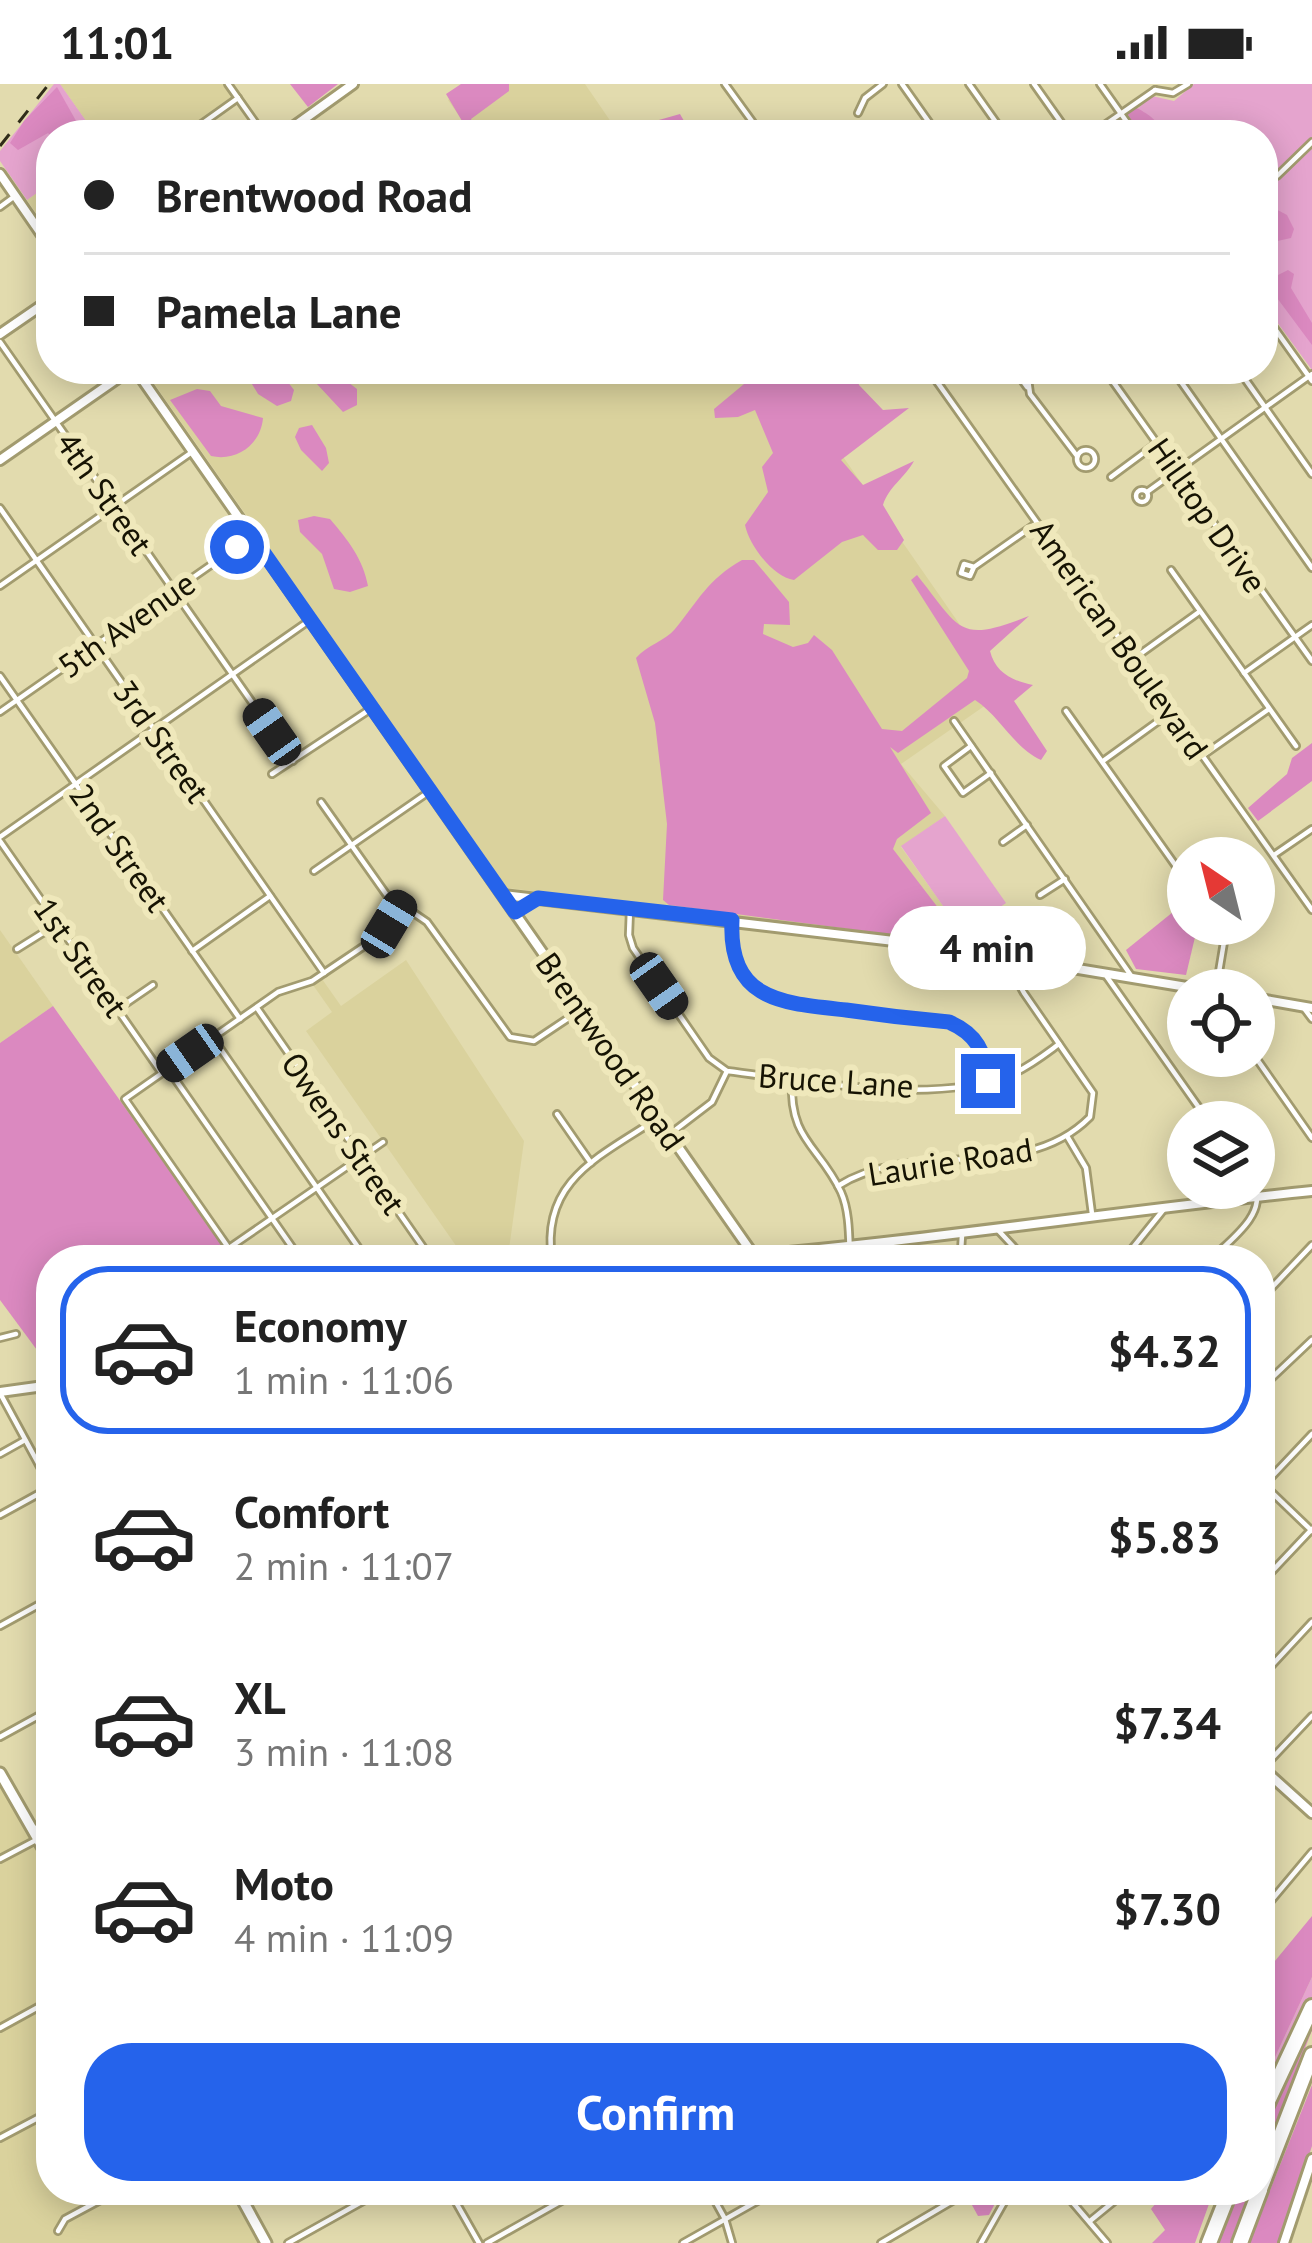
<!DOCTYPE html>
<meta charset="utf-8">
<style>
body{margin:0;font-family:"PT Sans",sans-serif;background:#f2f2f2;color:#222;height:100vh;display:flex;flex-direction:column;font-size:45px;white-space:nowrap}
*{box-sizing:border-box;margin:0}
p{font-size:39px;color:#767676}
.icon{flex:none;width:66px;height:66px;fill:none;stroke:currentColor;stroke-width:2;stroke-linecap:round;stroke-linejoin:round}
.map{position:relative;flex:1;overflow:hidden}
.panel{position:absolute;left:36px;top:1161px;width:1239px;height:960px;display:flex;flex-direction:column;background:#fff;border-radius:48px;box-shadow:0 6px 30px #0003}
.panel>*{flex:none}
.banner{position:absolute;left:36px;top:36px;width:1242px;height:264px;border-radius:48px;box-shadow:0 6px 30px #0003;display:grid;align-content:center;height:264px;padding:0 48px;background:#fff}
.needle{width:78px;rotate:325deg}
.fabs{position:absolute;left:1167px;top:753px;display:grid;gap:24px}
.fabs a{display:grid;place-items:center;width:108px;height:108px;border-radius:50%;background:#fff;box-shadow:0 6px 30px #0003;font-size:60px}
.end{position:absolute;width:54px;height:54px;margin:-27px;border:15px solid #2563eb;background:#fff;box-shadow:0 0 0 6px #fff}
.from{border-radius:50%}
.bubble{position:absolute;height:84px;border-radius:42px;background:#fff;box-shadow:0 6px 30px #0003;font-size:39px;font-weight:700;line-height:84px;text-align:center}
.car{position:absolute;width:36px;height:72px;margin:-36px -18px;border-radius:15px;box-shadow:0 0 9px 3px #0007;background:linear-gradient(#222 24%,#8ab4d8 0 40%,#222 0 76%,#8ab4d8 0 86%,#222 0)}
.banner b{display:flex;align-items:center;gap:42px;height:114px;font-size:45px}
.banner b+b{border-top:3px solid #e0e0e0}
.banner i{width:30px;height:30px;background:#222}
ul{padding:21px 0 0;list-style:none}
li{display:flex;align-items:center;gap:36px;height:168px;margin:0 24px 18px;padding:0 24px;border:6px solid transparent;border-radius:48px}
li div{flex:1}
li b{display:block;font-size:45px}
li em{font-style:normal;font-weight:700}
li.current{border-color:#2563eb}
li>.icon{width:108px;height:108px;stroke-width:1.5}
.primary-button{display:flex;gap:24px;margin-top:auto;padding:24px 48px}
.primary-button a{flex:1;height:138px;border-radius:48px;background:#2563eb;color:#fff;font-size:48px;font-weight:700;line-height:138px;text-align:center}
.status{display:flex;justify-content:space-between;align-items:center;height:84px;padding:0 60px;background:#fff;direction:ltr}
.status svg{height:33px;fill:currentColor}
.map>svg:first-child{display:block}
.built{fill:#dad29d}
.green{fill:#e5a4ce}
.forest{fill:#db89c0}
.lines{fill:none;stroke-linecap:round;stroke-linejoin:round}
.minor-casing{stroke:#a29b6f;stroke-width:10}
.tertiary-casing{stroke:#a29b6f;stroke-width:14}
.secondary-casing{stroke:#a29b6f;stroke-width:15}
.motorway-casing{stroke:#a29b6f;stroke-width:20}
.minor{stroke:#fff;stroke-width:4.5}
.tertiary{stroke:#fff;stroke-width:8}
.secondary{stroke:#fff;stroke-width:9}
.motorway{stroke:#fff;stroke-width:14}
.rail{stroke:#302c19;stroke-width:3;stroke-dasharray:15 15;stroke-linecap:butt}
.route{stroke:#2563eb;stroke-width:15}
.labels{text-anchor:middle;dominant-baseline:central;stroke-width:12;stroke-linejoin:round;paint-order:stroke}
.street-label{font-size:33px;fill:#161303;stroke:#efe8bb}
</style>
<div class="status"><b>11:01</b><svg viewBox="0 0 49 12"><path d="M0 12V9h3v3zM5 12V6h3v6zM10 12V3h3v9zM15 12V0h3v12zM26 1h20v11H26zM47 4h2v5h-2z"/></svg></div>
<div class="map">
<svg width="1312" height="2159" viewBox="0 0 1312 2159">
<rect width="100%" height="100%" fill="#e2dbae"/>
<g class="built">
<path d="M 60,0 L 223,0 L 237,20 L 194,51 L 96,51 Z"/>
<path d="M 471,0 L 585,0 L 620,51 L 473,51 L 448,16 Z"/>
<path d="M 51,99 L 51,151 L 27,116 Z"/>
<path d="M 144,285 L 782,285 L 1006,607 L 901,680 L 945,732 L 901,763 L 971,861 L 507,804 Z"/>
<path d="M 0,846 L 53,922 L 0,959 Z"/>
<path d="M 406,876 L 524,1057 L 509,1165 L 479,1171 L 480,1176 L 466,1176 L 306,947 L 332,928 L 313,901 L 322,895 L 341,922 Z"/>
<path d="M 0,1692 L 51,1784 L 51,2106 L 228,2106 L 258,2159 L 0,2159 Z"/>
</g>
<g class="green">
<path d="M 54,0 L 60,0 L 96,51 L 51,51 L 51,99 L 27,116 L 0,77 L 0,67 Z"/>
<path d="M 1194,0 L 1312,0 L 1312,286 L 1263,219 L 1263,51 L 1142,51 L 1129,32 L 1152,12 L 1174,17 Z"/>
<path d="M 945,732 L 1006,819 L 962,849 L 901,762 Z"/>
<path d="M 1312,1893 L 1312,1914 L 1260,2025 L 1260,2006 Z"/>
</g>
<g class="forest">
<path d="M 290,0 L 338,0 L 308,23 Z"/>
<path d="M 461,0 L 509,0 L 509,7 L 471,35 L 477,51 L 465,42 L 446,10 Z"/>
<path d="M 57,3 L 84,51 L 51,52 L 48,49 L 18,66 L 10,59 L 24,37 Z"/>
<path d="M 1135,23 C 1146,29 1161,37 1162,51 L 1139,51 L 1127,29 Z"/>
<path d="M 680,30 L 692,51 L 621,51 L 627,45 Z"/>
<path d="M 1268,121 L 1287,131 L 1294,145 L 1291,154 L 1273,158 L 1263,148 L 1263,123 Z"/>
<path d="M 1263,173 L 1276,192 L 1288,186 L 1294,190 L 1291,204 L 1312,239 L 1312,261 L 1263,195 Z"/>
<path d="M 243,285 L 278,285 L 294,306 L 291,317 L 277,322 L 258,310 Z"/>
<path d="M 303,285 L 338,285 L 340,292 L 357,305 L 357,321 L 343,328 Z"/>
<path d="M 762,285 L 855,285 L 859,301 L 883,326 L 909,324 L 841,376 L 863,401 L 914,377 C 904,395 889,402 883,421 L 904,456 L 897,466 L 878,466 L 863,451 L 842,458 L 794,496 C 773,493 749,461 745,441 L 768,408 L 762,383 L 773,369 L 755,326 L 738,333 L 715,334 L 714,325 Z"/>
<path d="M 197,305 L 210,307 L 221,322 L 263,334 C 261,360 237,378 211,372 L 170,316 Z"/>
<path d="M 312,341 L 326,364 L 329,379 L 322,387 L 301,366 L 295,353 L 299,344 Z"/>
<path d="M 314,432 L 330,435 C 348,456 363,475 368,502 L 350,508 L 334,505 L 322,470 L 300,448 L 298,436 Z"/>
<path d="M 742,476 L 754,476 L 789,518 L 790,541 L 764,540 L 763,550 L 793,563 L 808,559 L 814,551 L 832,566 L 882,645 L 902,647 L 967,594 L 969,587 L 911,496 L 917,491 C 961,546 958,560 1029,532 L 990,567 C 995,588 1012,597 1033,601 L 1014,617 L 1047,667 L 1041,676 C 1013,663 1001,633 975,616 L 898,669 L 890,663 L 931,729 L 897,755 L 893,765 L 959,851 L 1009,825 L 1044,871 L 669,821 L 663,816 L 667,740 L 655,639 L 636,574 C 647,561 665,557 675,545 C 699,516 707,496 742,476 Z"/>
<path d="M 1312,659 L 1312,697 L 1258,737 L 1248,724 L 1287,690 L 1292,674 Z"/>
<path d="M 1173,828 L 1187,833 L 1196,849 L 1186,891 L 1136,885 L 1126,866 Z"/>
<path d="M 53,922 L 233,1176 L 51,1176 L 51,1285 L 0,1216 L 0,959 Z"/>
<path d="M 1312,1832 L 1312,1893 L 1260,2006 L 1260,1944 L 1267,1941 L 1260,1926 L 1271,1911 L 1261,1903 L 1260,1895 Z"/>
<path d="M 1312,1937 L 1312,1946 L 1260,2082 L 1260,2049 Z"/>
<path d="M 1312,2001 L 1312,2062 L 1280,2159 L 1249,2159 Z"/>
<path d="M 977,2106 L 1002,2106 L 989,2131 L 978,2132 L 967,2112 Z"/>
<path d="M 1167,2106 L 1214,2106 L 1195,2159 L 1152,2159 L 1165,2146 L 1151,2125 Z"/>
<path d="M 1237,2106 L 1251,2106 L 1231,2159 L 1215,2159 Z"/>
</g>
<g class="lines">
<defs>
<g id="minor">
<path d="M 228,0 L 264,51"/>
<path d="M 725,0 L 762,51"/>
<path d="M 902,0 L 938,51"/>
<path d="M 969,0 L 1005,51"/>
<path d="M 1034,0 L 1070,51"/>
<path d="M 1100,0 L 1136,51"/>
<path d="M 1155,6 L 1173,9 L 1188,0"/>
<path d="M 858,29 L 865,14 L 883,0"/>
<path d="M 186,51 L 238,14"/>
<path d="M 1090,51 L 1155,6"/>
<path d="M 1277,92 L 1312,58"/>
<path d="M 0,123 L 15,112"/>
<path d="M 1263,228 L 1312,297"/>
<path d="M 0,258 L 293,677"/>
<path d="M 928,285 L 1312,826"/>
<path d="M 1014,285 L 1027,303"/>
<path d="M 1039,285 L 1028,295 L 1030,310 L 1077,372"/>
<path d="M 1104,285 L 1312,577"/>
<path d="M 1172,285 L 1312,484"/>
<path d="M 1238,285 L 1312,390"/>
<circle cx="1086" cy="375" r="9"/>
<path d="M 1111,393 L 1157,359"/>
<circle cx="1142" cy="412" r="6"/>
<path d="M 1147,408 L 1312,290"/>
<path d="M 0,424 L 324,889"/>
<path d="M 974,483 L 964,480 L 961,489 L 970,492 L 974,483 L 1037,439"/>
<path d="M 1171,486 L 1296,662"/>
<path d="M 0,502 L 192,368"/>
<path d="M 1136,573 L 1199,528"/>
<path d="M 1244,589 L 1312,541"/>
<path d="M 0,592 L 240,935"/>
<path d="M 1066,627 L 1178,785 L 1188,793"/>
<path d="M 0,628 L 251,453"/>
<path d="M 954,637 L 1132,893"/>
<path d="M 971,662 L 944,682 L 963,709 L 991,689"/>
<path d="M 1202,672 L 1269,625"/>
<path d="M 1103,677 L 1171,628"/>
<path d="M 272,690 L 372,624"/>
<path d="M 321,718 L 386,810 L 427,838 L 510,953 L 534,957 L 582,925"/>
<path d="M 0,753 L 310,536"/>
<path d="M 0,757 L 161,988"/>
<path d="M 1003,758 L 1027,741"/>
<path d="M 1274,771 L 1312,745"/>
<path d="M 314,787 L 430,707"/>
<path d="M 1040,811 L 1065,795"/>
<path d="M 630,825 L 629,851 L 633,864 L 709,974 L 727,987 C 808,997 935,1022 1012,990 C 1029,983 1044,971 1059,960"/>
<path d="M 732,837 C 727,917 783,919 846,926 C 880,931 914,935 949,938 C 976,950 984,966 987,995"/>
<path d="M 17,865 L 57,840"/>
<path d="M 192,867 L 270,812"/>
<path d="M 1107,893 L 1209,1038"/>
<path d="M 1216,906 L 1227,840"/>
<path d="M 1303,923 L 1312,935"/>
<path d="M 257,924 L 432,1176"/>
<path d="M 118,925 L 153,901"/>
<path d="M 213,954 L 367,1176"/>
<path d="M 1254,971 L 1312,1054"/>
<path d="M 168,985 L 301,1176"/>
<path d="M 792,995 C 789,1057 819,1061 841,1108 C 850,1128 849,1155 850,1176"/>
<path d="M 557,1030 L 591,1079"/>
<path d="M 670,1050 L 712,1018 L 727,987"/>
<path d="M 1067,1052 L 1086,1084 L 1092,1130"/>
<path d="M 838,1102 C 913,1054 1023,1101 1090,1033 L 1093,1009 L 1024,909 L 1019,900 L 1019,874"/>
<path d="M 998,1146 L 1026,1176"/>
<path d="M 229,1164 L 383,1058"/>
<path d="M 237,1176 L 125,1015 L 278,908 L 312,897 L 376,854 L 401,819"/>
<path d="M 552,1176 C 540,1096 601,1072 658,1034"/>
<path d="M 953,1176 L 961,1167 L 962,1151"/>
<path d="M 1123,1176 L 1164,1125"/>
<path d="M 1210,1176 C 1229,1157 1268,1130 1254,1102"/>
<path d="M 1260,1216 L 1312,1161"/>
<path d="M 0,1254 L 16,1250"/>
<path d="M 1260,1305 L 1312,1256"/>
<path d="M 0,1309 L 51,1403 L 0,1431"/>
<path d="M 0,1370 L 25,1356"/>
<path d="M 1260,1397 L 1312,1447"/>
<path d="M 1260,1405 L 1312,1350"/>
<path d="M 1260,1500 L 1312,1445"/>
<path d="M 0,1542 L 51,1514"/>
<path d="M 1260,1594 L 1312,1538"/>
<path d="M 0,1653 L 51,1625"/>
<path d="M 1262,1685 L 1312,1632"/>
<path d="M 1260,1708 L 1272,1694"/>
<path d="M 36,1744 L 51,1736"/>
<path d="M 0,1775 L 38,1755"/>
<path d="M 1260,1830 L 1312,1768"/>
<path d="M 1260,1939 L 1262,1941"/>
<path d="M 0,1944 L 51,1916"/>
<path d="M 0,2054 L 51,2027"/>
<path d="M 449,2106 L 479,2159"/>
<path d="M 709,2106 L 725,2135 L 732,2159"/>
<path d="M 1062,2106 L 1107,2159"/>
<path d="M 1090,2137 L 1128,2106"/>
<path d="M 58,2147 L 65,2135 L 119,2106"/>
<path d="M 288,2159 L 383,2106"/>
<path d="M 487,2159 L 581,2106"/>
<path d="M 683,2159 L 777,2106"/>
<path d="M 881,2159 L 971,2106"/>
<path d="M 981,2159 L 1011,2106"/>
</g>
<g id="tertiary">
<path d="M 282,51 L 353,0"/>
<path d="M 0,90 L 51,164"/>
<path d="M 0,250 L 51,215"/>
<path d="M 135,285 L 757,1176"/>
<path d="M 0,376 L 131,285"/>
<path d="M 504,811 L 945,863 L 1205,906"/>
<path d="M 1254,914 L 1312,924"/>
<path d="M 694,1176 C 901,1161 1106,1128 1312,1107"/>
<path d="M 0,1308 L 51,1301"/>
<path d="M 1260,1682 L 1312,1729"/>
<path d="M 1284,2159 L 1312,2075"/>
</g>
<g id="secondary">
<path d="M 0,1689 L 51,1778"/>
<path d="M 237,2106 L 266,2159"/>
</g>
<g id="motorway">
<path d="M 1260,2034 L 1312,1923"/>
<path d="M 1260,2105 L 1312,1971"/>
<path d="M 1209,2159 L 1230,2106"/>
<path d="M 1240,2159 L 1260,2106"/>
</g>
</defs>
<use href="#minor" class="minor-casing"/>
<use href="#tertiary" class="tertiary-casing"/>
<use href="#secondary" class="secondary-casing"/>
<use href="#motorway" class="motorway-casing"/>
<use href="#minor" class="minor"/>
<use href="#tertiary" class="tertiary"/>
<use href="#secondary" class="secondary"/>
<use href="#motorway" class="motorway"/>
<path class="rail" d="M 0,62 L 49,0"/>
</g>
<g class="lines">
<path class="route" d="M 237,463 L 252,452 L 515,828 L 538,814 L 732,836 C 728,917 782,919 846,926 C 880,931 914,935 949,938 C 977,950 985,968 988,997"/>
</g>
<g class="labels">
<g class="street-label">
<text transform="translate(105 409) rotate(55)">4th Street</text>
<text transform="translate(1208 431) rotate(55)">Hilltop Drive</text>
<text transform="translate(126 540) rotate(-35)">5th Avenue</text>
<text transform="translate(1120 555) rotate(55)">American Boulevard</text>
<text transform="translate(162 657) rotate(55)">3rd Street</text>
<text transform="translate(120 763) rotate(55)">2nd Street</text>
<text transform="translate(81 873) rotate(55)">1st Street</text>
<text transform="translate(611 967) rotate(55)">Brentwood Road</text>
<text transform="translate(836 996) rotate(4)">Bruce Lane</text>
<text transform="translate(344 1049) rotate(55)">Owens Street</text>
<text transform="translate(950 1077) rotate(-9)">Laurie Road</text>
</g>
</g>
</svg>
<div class="fabs">
<a><svg class="needle" viewBox="-14 -14 28 28"><path d="M0-13l5 13h-10z" fill="#e53935"/><path d="M0 13l5-13h-10z" fill="#767676"/></svg></a>
<a><svg class="icon" aria-label="locate" viewBox="0 0 24 24"><circle cx="12" cy="12" r="6"/><path d="M12 2v4M12 18v4M2 12h4M18 12h4"/></svg></a>
<a><svg class="icon" aria-label="layers" viewBox="0 0 24 24"><path d="M12 4l9 5-9 5-9-5zM3 14l9 5 9-5"/></svg></a>
</div>
<i class="end from" style="left:237px;top:463px"></i>
<i class="end" style="left:988px;top:997px"></i>
<div class="bubble" style="left:888px;top:822px;width:198px">4 min</div>
<i class="car" style="left:272px;top:648px;rotate:325deg"></i>
<i class="car" style="left:389px;top:840px;rotate:31deg"></i>
<i class="car" style="left:659px;top:902px;rotate:145deg"></i>
<i class="car" style="left:190px;top:969px;rotate:235deg"></i>
<div class="banner">
<b><i class="from"></i>Brentwood Road</b>
<b><i></i>Pamela Lane</b>
</div>
<section class="panel">
<ul>
<li class="current"><svg class="icon" aria-label="car" viewBox="0 0 24 24"><path d="M5 17H2v-5l4-1 3-4h7l3 4 3 1v5h-3M9 17h6M6 11h13"/><circle cx="7" cy="17" r="2"/><circle cx="17" cy="17" r="2"/></svg><div><b>Economy</b><p>1 min · 11:06</p></div><em>$4.32</em></li>
<li><svg class="icon" aria-label="car" viewBox="0 0 24 24"><path d="M5 17H2v-5l4-1 3-4h7l3 4 3 1v5h-3M9 17h6M6 11h13"/><circle cx="7" cy="17" r="2"/><circle cx="17" cy="17" r="2"/></svg><div><b>Comfort</b><p>2 min · 11:07</p></div><em>$5.83</em></li>
<li><svg class="icon" aria-label="car" viewBox="0 0 24 24"><path d="M5 17H2v-5l4-1 3-4h7l3 4 3 1v5h-3M9 17h6M6 11h13"/><circle cx="7" cy="17" r="2"/><circle cx="17" cy="17" r="2"/></svg><div><b>XL</b><p>3 min · 11:08</p></div><em>$7.34</em></li>
<li><svg class="icon" aria-label="car" viewBox="0 0 24 24"><path d="M5 17H2v-5l4-1 3-4h7l3 4 3 1v5h-3M9 17h6M6 11h13"/><circle cx="7" cy="17" r="2"/><circle cx="17" cy="17" r="2"/></svg><div><b>Moto</b><p>4 min · 11:09</p></div><em>$7.30</em></li>
</ul>
<div class="primary-button"><a>Confirm</a></div>
</section>
</div>
